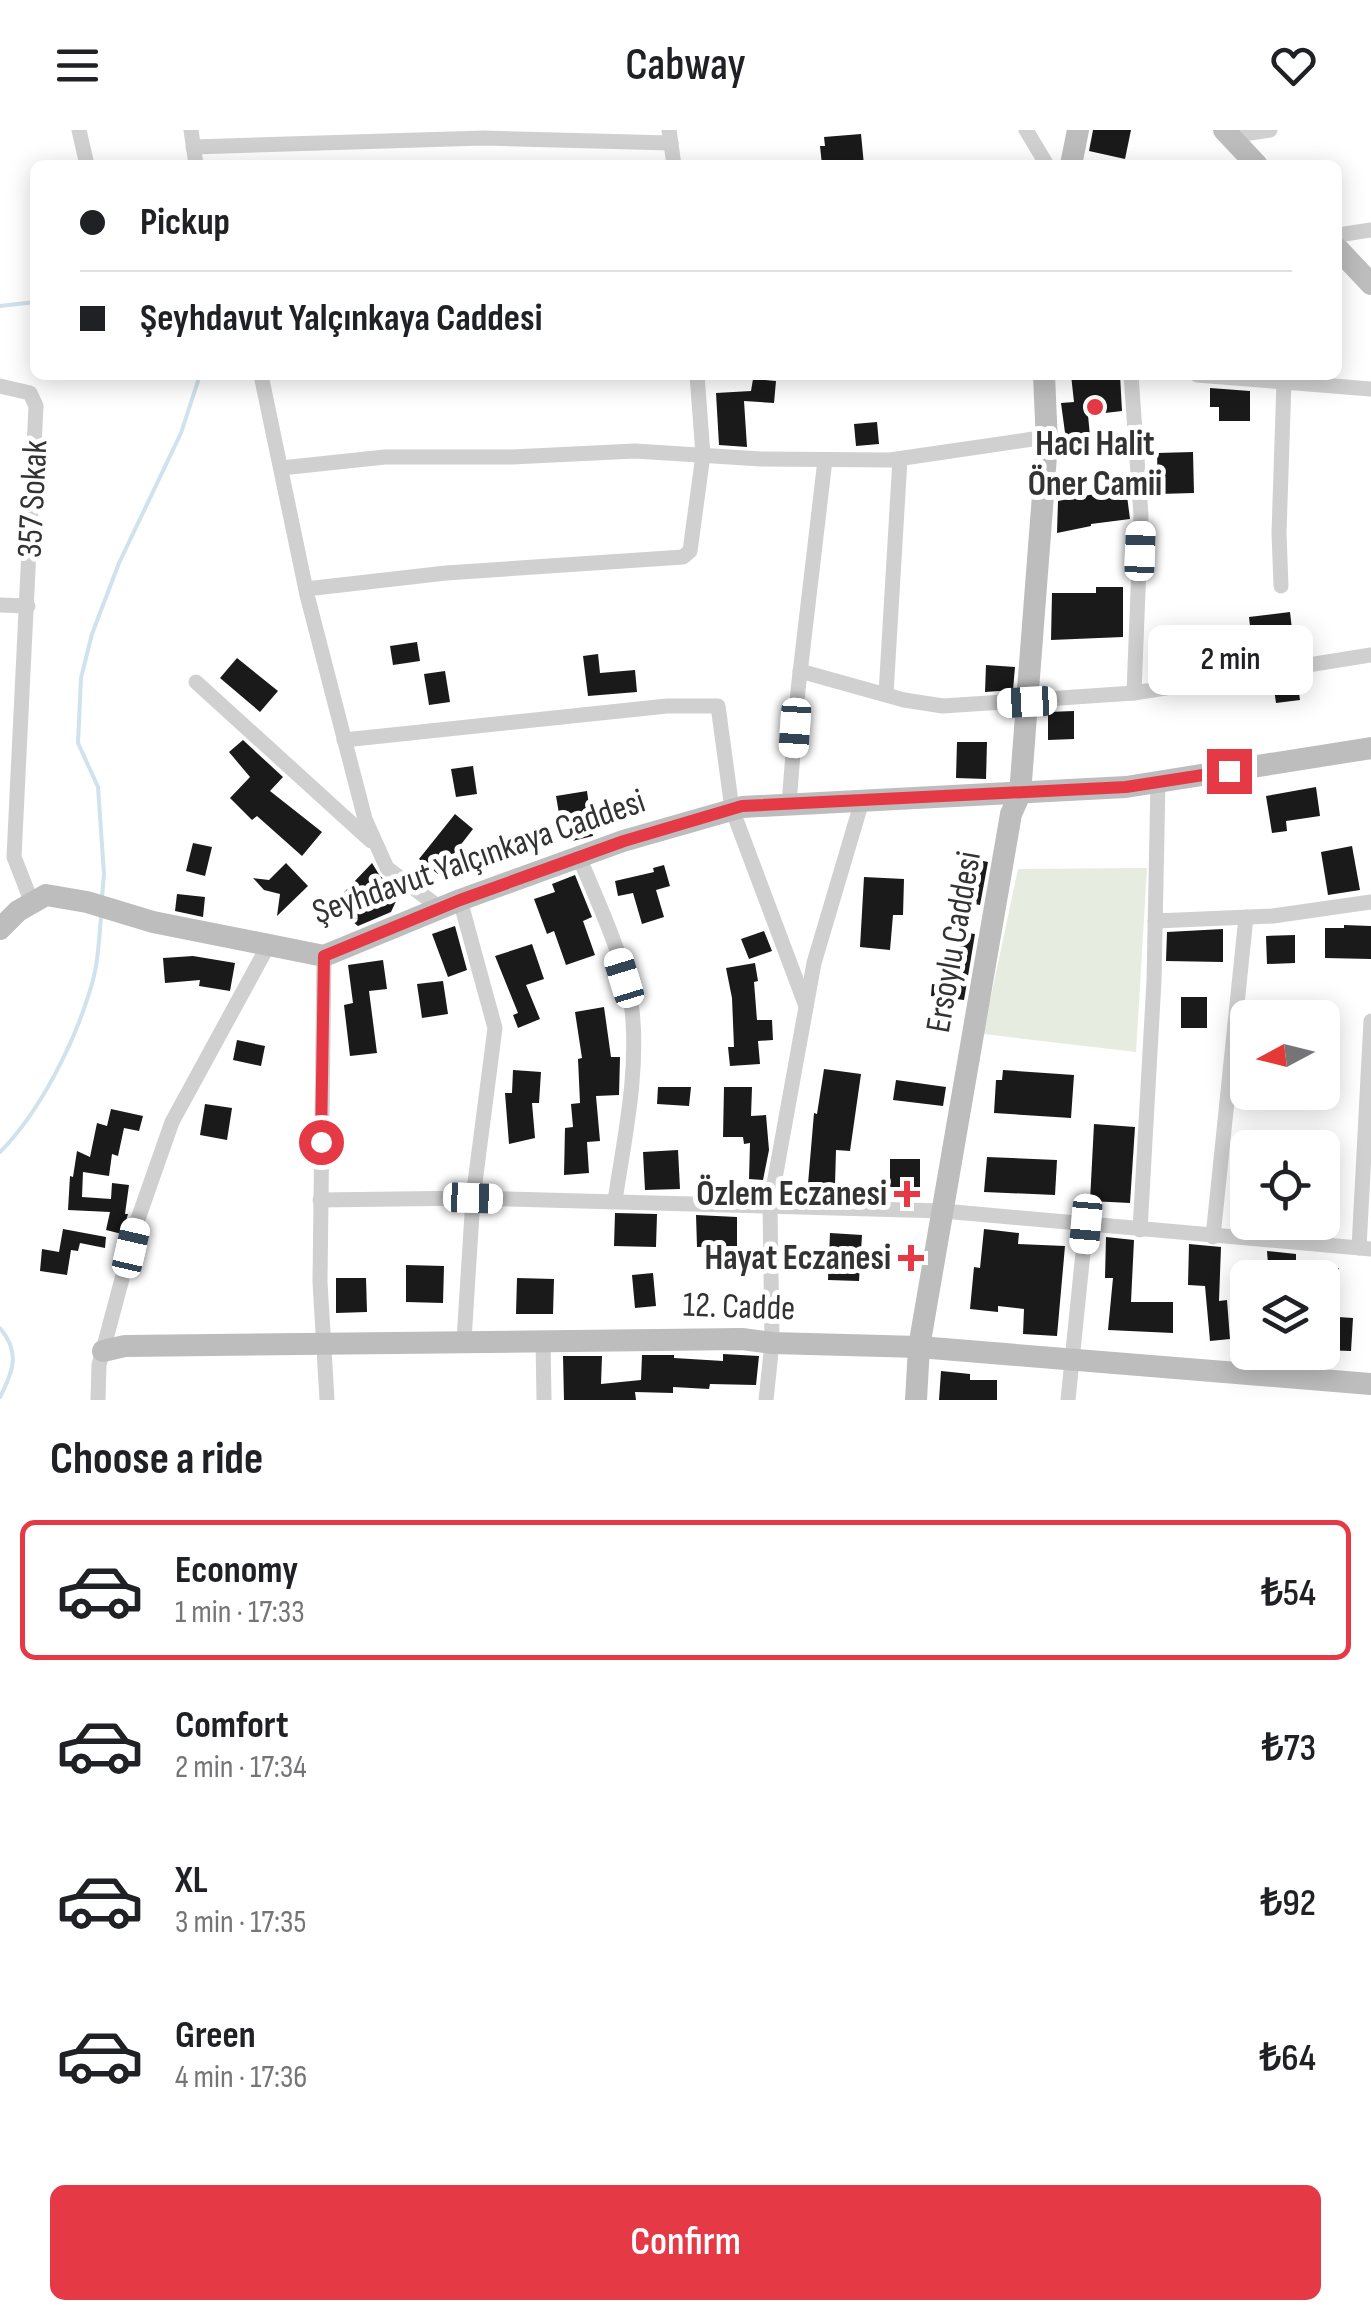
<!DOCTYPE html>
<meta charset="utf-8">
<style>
body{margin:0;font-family:"Sofia Sans Condensed",sans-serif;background:#f2f2f2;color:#202124;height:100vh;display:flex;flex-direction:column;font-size:38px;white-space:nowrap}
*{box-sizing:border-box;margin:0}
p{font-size:32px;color:#757577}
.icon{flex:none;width:55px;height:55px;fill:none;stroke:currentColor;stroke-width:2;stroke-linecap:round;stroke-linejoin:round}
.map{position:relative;height:1270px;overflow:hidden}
.details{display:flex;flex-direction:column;background:#fff;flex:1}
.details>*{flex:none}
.guide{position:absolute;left:30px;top:30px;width:1312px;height:220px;border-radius:15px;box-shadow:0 5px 25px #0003;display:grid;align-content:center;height:220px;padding:0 50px;background:#fff}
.needle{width:65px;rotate:263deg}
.tools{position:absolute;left:1230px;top:870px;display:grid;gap:20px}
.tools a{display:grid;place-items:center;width:110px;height:110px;border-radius:15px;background:#fff;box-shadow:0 5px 25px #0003;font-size:50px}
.end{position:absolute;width:45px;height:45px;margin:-22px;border:12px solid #e63946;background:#fff;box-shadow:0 0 0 5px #fff}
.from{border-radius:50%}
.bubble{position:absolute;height:70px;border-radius:15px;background:#fff;box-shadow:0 5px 25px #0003;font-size:32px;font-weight:600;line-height:70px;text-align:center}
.car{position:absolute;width:30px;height:60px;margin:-30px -15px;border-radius:12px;box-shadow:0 0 8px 2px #0007;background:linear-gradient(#fff 24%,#345 0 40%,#fff 0 76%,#345 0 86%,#fff 0)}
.guide b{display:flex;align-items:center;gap:35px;height:95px;font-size:38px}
.guide b+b{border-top:2px solid #e0e0e0}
.guide i{width:25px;height:25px;background:#202124}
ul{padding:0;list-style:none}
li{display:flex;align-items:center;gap:30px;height:140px;margin:0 20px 15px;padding:0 30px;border:5px solid transparent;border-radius:15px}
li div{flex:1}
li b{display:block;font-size:38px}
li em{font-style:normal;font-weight:600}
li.selected{border-color:#e63946}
li>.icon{width:90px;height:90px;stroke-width:1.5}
h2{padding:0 50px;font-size:45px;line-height:120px}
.button{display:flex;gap:20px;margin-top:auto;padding:20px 50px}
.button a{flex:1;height:115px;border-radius:15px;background:#e63946;color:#fff;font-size:40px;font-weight:600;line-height:115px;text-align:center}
header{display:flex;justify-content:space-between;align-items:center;height:130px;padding:0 50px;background:#fff;font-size:45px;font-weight:600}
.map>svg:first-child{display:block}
.green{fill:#e6ecdf}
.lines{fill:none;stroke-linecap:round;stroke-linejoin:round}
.stream{stroke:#cfe2ee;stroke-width:4}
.building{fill:#1a1a1a}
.street{stroke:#d0d0d0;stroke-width:15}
.secondary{stroke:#bdbdbd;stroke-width:22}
.route{stroke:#e63946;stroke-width:12}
.poi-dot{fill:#e63946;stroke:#fff;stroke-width:4}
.labels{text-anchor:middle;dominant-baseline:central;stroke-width:10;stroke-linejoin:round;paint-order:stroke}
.poi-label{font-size:35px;font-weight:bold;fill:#333;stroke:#fff;text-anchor:end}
.street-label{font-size:35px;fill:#333;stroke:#fff}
</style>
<header><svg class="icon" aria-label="menu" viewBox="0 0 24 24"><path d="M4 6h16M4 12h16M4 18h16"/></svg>Cabway<svg class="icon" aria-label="heart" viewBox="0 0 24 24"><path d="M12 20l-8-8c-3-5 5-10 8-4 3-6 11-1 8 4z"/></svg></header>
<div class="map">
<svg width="1371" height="1270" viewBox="0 0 1371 1270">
<rect width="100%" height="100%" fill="#fff"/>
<path class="green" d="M 1147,738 L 1136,922 L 983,904 L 1018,739 Z"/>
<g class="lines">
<g class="stream">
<path d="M 0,176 L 35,172"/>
<path d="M 102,767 L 104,744 L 98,657 L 78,613 L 81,548 L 92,504 L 119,433 L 181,303 L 198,251 L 198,245"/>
<path d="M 0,1022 C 40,982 75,912 91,857 C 98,835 99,810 101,787"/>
<path d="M 0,1198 C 20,1222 14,1240 0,1267"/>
</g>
</g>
<g class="building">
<path d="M 1093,0 L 1131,0 L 1125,29 L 1089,21 Z"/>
<path d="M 861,4 L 864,35 L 822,35 L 820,16 L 825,16 L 824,7 Z"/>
<path d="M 1071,245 L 1120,245 L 1122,281 L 1088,285 L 1090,306 L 1066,310 L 1061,273 L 1074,272 Z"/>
<path d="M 753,249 L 776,251 L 774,273 L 744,271 L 747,317 L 719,315 L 716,263 L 751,261 Z"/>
<path d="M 1210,258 L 1250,261 L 1250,291 L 1219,291 L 1219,277 L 1210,277 Z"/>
<path d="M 877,292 L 879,314 L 856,316 L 854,294 Z"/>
<path d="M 1193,322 L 1194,363 L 1158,364 L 1157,323 Z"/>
<path d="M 1126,358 L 1130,389 L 1091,394 L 1091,396 L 1057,403 L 1058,371 Z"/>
<path d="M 1096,457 L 1123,457 L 1123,507 L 1051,510 L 1052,463 L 1096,463 Z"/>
<path d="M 1290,482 L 1295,526 L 1202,537 L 1199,500 L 1250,496 L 1249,487 Z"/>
<path d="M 417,512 L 420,531 L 393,535 L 390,516 Z"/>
<path d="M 598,524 L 600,543 L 635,540 L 637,562 L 588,566 L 583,526 Z"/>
<path d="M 237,528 L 278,561 L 260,582 L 220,548 Z"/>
<path d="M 986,535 L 1015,537 L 1013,560 L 985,562 Z"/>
<path d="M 445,541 L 450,572 L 429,575 L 424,544 Z"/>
<path d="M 1297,548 L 1300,570 L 1276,573 L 1273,552 Z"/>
<path d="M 1074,581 L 1074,609 L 1048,610 L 1048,582 Z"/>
<path d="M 243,610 L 283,647 L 270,661 L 322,702 L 302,726 L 257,686 L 252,690 L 230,668 L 250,647 L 229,622 Z"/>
<path d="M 957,612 L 987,612 L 986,649 L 956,648 Z"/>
<path d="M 473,636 L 477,664 L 456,667 L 451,639 Z"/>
<path d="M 1316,657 L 1320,686 L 1286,691 L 1287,701 L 1272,703 L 1266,666 Z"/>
<path d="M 587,661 L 593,706 L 564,713 L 556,666 Z"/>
<path d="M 455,684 L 473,699 L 438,744 L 419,729 Z"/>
<path d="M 193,713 L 212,717 L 205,746 L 186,741 Z"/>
<path d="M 1352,716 L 1360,760 L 1328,765 L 1321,722 Z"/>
<path d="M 960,726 L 988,732 L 980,775 L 958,771 L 962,747 L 956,746 Z"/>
<path d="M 286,733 L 308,756 L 277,786 L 280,764 L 264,760 L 253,748 L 269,750 Z"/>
<path d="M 372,733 L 380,746 L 396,759 L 397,769 L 391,782 L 358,796 L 332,775 Z"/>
<path d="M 664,735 L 670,756 L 656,760 L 664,787 L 642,794 L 633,763 L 618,766 L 615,751 L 654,742 L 653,738 Z"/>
<path d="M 575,745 L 592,787 L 583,791 L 595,825 L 566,835 L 554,801 L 547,804 L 534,769 L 555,762 L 552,754 Z"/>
<path d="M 864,747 L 904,749 L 903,785 L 893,785 L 890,820 L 860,817 Z"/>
<path d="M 177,764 L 205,767 L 203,787 L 175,781 Z"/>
<path d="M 1344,795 L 1371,796 L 1371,829 L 1325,828 L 1325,798 L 1344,798 Z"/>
<path d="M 455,796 L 467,840 L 448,847 L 432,804 Z"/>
<path d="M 1223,799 L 1223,832 L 1166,831 L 1167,802 Z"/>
<path d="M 764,801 L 772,821 L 749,829 L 741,809 Z"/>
<path d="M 953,801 L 975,804 L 964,870 L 931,866 L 932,854 L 939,855 L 942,828 L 950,829 Z"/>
<path d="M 1295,805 L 1295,833 L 1267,834 L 1266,806 Z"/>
<path d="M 532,814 L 544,849 L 526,855 L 540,889 L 518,898 L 513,885 L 518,883 L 495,826 Z"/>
<path d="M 193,826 L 235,833 L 230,861 L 199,856 L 200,850 L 165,853 L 163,828 Z"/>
<path d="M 383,830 L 387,859 L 369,861 L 377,923 L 350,926 L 344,875 L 353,873 L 348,835 Z"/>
<path d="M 755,833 L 758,851 L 754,852 L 757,890 L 772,890 L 773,910 L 758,911 L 760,934 L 730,936 L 728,917 L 734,917 L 732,868 L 726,838 Z"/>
<path d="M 443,851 L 448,884 L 422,888 L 417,854 Z"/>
<rect x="1181" y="867" width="26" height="31"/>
<path d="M 604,877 L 611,927 L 620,927 L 619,965 L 596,966 L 600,1011 L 587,1012 L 589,1043 L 564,1045 L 565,998 L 573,997 L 571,974 L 580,973 L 578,929 L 582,928 L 575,882 Z"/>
<path d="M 237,910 L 265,916 L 261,936 L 233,930 Z"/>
<path d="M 824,939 L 861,944 L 850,1021 L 836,1020 L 835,1055 L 808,1054 L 814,983 L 817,984 Z"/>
<path d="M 513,940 L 541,942 L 539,973 L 532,973 L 535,1008 L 509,1014 L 505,963 L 512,963 Z"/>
<path d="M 1003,940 L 1074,945 L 1071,988 L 994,983 L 996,950 L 1002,950 Z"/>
<path d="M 896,950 L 946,957 L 943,976 L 893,970 Z"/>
<path d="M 658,957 L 691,957 L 689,976 L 657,974 Z"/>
<path d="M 724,957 L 752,957 L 751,986 L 766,985 L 769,1020 L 763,1050 L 749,1049 L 750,1013 L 744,1014 L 743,1007 L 723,1007 Z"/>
<path d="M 205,974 L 232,978 L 227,1010 L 200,1005 Z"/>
<path d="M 111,979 L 143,986 L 139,1001 L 124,998 L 118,1026 L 112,1024 L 109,1046 L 83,1042 L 82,1067 L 111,1069 L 112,1053 L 129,1055 L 125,1084 L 128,1084 L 122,1104 L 106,1100 L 110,1082 L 68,1080 L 70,1046 L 73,1047 L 77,1021 L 90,1027 L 97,993 L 107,996 Z"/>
<path d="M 1094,994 L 1135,997 L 1130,1073 L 1090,1071 Z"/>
<path d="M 678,1020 L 680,1059 L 645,1060 L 643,1022 Z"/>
<path d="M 987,1027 L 1057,1030 L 1055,1065 L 984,1062 Z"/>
<rect x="890" y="1029" width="30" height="37"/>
<path d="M 615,1083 L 657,1084 L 656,1117 L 614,1116 Z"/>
<path d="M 696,1085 L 737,1087 L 737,1116 L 697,1117 Z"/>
<path d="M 63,1099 L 106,1107 L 105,1118 L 80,1113 L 78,1121 L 71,1120 L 67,1145 L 40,1141 L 42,1119 L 59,1122 Z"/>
<path d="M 984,1099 L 1019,1103 L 1018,1114 L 1065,1116 L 1057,1206 L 1023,1204 L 1024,1179 L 998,1176 L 998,1182 L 970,1179 L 974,1137 L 980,1138 Z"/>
<path d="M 830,1103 L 862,1105 L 859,1151 L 828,1150 Z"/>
<path d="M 1106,1107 L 1134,1110 L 1131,1172 L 1173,1172 L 1173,1203 L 1108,1200 L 1113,1148 L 1105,1148 Z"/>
<path d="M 1189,1114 L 1221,1117 L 1219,1171 L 1227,1170 L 1230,1209 L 1210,1211 L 1205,1156 L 1188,1155 Z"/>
<path d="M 1267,1121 L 1296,1124 L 1296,1137 L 1339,1138 L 1338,1187 L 1353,1188 L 1351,1221 L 1322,1220 L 1322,1148 L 1269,1148 Z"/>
<path d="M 406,1135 L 444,1136 L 443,1173 L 406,1172 Z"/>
<path d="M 653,1143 L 656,1176 L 635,1178 L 632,1145 Z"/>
<path d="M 336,1148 L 366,1148 L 367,1182 L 336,1183 Z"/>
<path d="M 517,1148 L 554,1149 L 553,1184 L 516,1184 Z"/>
<path d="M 723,1224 L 759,1226 L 756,1255 L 710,1254 L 709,1259 L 673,1257 L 673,1263 L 635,1262 L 636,1270 L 564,1270 L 563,1226 L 602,1226 L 601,1254 L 641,1250 L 642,1225 L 674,1225 L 674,1228 L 723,1231 Z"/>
<path d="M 941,1241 L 970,1244 L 970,1250 L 997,1250 L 997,1270 L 939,1270 Z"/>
</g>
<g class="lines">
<g class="street">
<path d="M 79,0 L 87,35"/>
<path d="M 191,0 L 196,35"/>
<path d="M 669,0 L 674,35"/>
<path d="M 1026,0 L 1047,35"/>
<path d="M 1230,6 L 1270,0"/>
<path d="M 193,17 L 484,8 L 671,13"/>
<path d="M 1338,105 L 1371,100"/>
<path d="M 261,245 L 307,465 L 365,689 L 387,738 L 440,778"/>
<path d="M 1131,245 L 1141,385 L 1134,563"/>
<path d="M 1197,245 L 1371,259"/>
<path d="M 0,256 L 30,263 L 36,276 L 14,727 L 32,773"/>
<path d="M 281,338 L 385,327 L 512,327 L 635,321 L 761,329 L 890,330 L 1047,307"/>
<path d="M 1281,456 L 1279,403 L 1284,251"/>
<path d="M 306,459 L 446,443 L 683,427 L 690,421 L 703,325 L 697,245"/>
<path d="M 0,475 L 28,476"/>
<path d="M 800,541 L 904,570 L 943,576 L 1134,563 L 1371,525"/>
<path d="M 196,552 L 371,711"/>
<path d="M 886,564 L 900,329"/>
<path d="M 344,610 L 667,576 L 718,576 L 732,679 L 806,876"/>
<path d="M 789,674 L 798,560 L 825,330"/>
<path d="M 579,727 C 597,770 627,834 632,880 C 639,943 624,1009 615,1071"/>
<path d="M 460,770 L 495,898 L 473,1068 L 464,1210"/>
<path d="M 1155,791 L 1273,786 L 1371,772"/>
<path d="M 324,826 L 320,1152 L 327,1270"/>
<path d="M 320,1070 L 473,1068 L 943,1081 L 1371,1119"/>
<path d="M 1140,1100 L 1154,851 L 1158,652"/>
<path d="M 1213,1107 L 1246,787"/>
<path d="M 1359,1118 L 1371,891"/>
<path d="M 543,1209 L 544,1270"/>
<path d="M 98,1270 L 99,1235 L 138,1089 L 172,992 L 269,814"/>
<path d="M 766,1270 L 772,1213 L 770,1076 L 814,833 L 862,671"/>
<path d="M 1068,1270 L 1086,1093"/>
</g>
<g class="secondary">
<path d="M 1224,0 L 1257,35"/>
<path d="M 1071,35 L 1078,0"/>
<path d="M 1338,119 L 1371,154"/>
<path d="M 0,799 L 18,781 L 46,765 L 87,772 L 153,792 L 324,826 L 460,770 L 623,711 L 742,677 L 1126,657 L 1371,618"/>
<path d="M 103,1221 L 125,1216 L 742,1209 L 772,1213 L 919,1217 L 1371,1254"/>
<path d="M 916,1270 L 919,1217 L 1011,684 L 1020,664 L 1047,313 L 1044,245"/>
</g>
</g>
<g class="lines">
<path class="route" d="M 321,1012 L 324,826 L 460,770 L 624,711 L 742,676 L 1126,657 L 1229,641"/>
</g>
<g class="poi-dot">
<circle cx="1095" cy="277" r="10"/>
<path d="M902 1049h10v10h10v10h-10v10h-10v-10h-10v-10h10z"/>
<path d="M906 1113h10v10h10v10h-10v10h-10v-10h-10v-10h10z"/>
</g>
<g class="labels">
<g class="poi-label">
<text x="1095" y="314" text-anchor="middle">Hacı Halit<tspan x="1095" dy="40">Öner Camii</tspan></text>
<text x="887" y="1064">Özlem Eczanesi</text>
<text x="891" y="1128">Hayat Eczanesi</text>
</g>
<g class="street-label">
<text transform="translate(33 369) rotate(-87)">357 Sokak</text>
<text transform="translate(479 727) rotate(-19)">Şeyhdavut Yalçınkaya Caddesi</text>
<text transform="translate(954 812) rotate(-80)">Ersoylu Caddesi</text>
<text transform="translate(739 1177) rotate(2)">12. Cadde</text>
</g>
</g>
</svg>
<div class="tools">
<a><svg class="needle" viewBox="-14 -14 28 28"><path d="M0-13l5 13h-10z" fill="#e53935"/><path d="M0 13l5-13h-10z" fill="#757577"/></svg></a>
<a><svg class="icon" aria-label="locate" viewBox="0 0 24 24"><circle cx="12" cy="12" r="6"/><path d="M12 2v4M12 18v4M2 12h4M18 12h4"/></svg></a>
<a><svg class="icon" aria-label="layers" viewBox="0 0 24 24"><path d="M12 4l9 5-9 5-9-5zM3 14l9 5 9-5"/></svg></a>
</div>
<i class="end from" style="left:321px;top:1012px"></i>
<i class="end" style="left:1229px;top:641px"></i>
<div class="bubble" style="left:1148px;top:495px;width:165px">2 min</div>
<i class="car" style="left:1140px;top:421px;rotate:2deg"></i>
<i class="car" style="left:1027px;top:572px;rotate:267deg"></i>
<i class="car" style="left:795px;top:598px;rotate:184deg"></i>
<i class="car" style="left:624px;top:848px;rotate:343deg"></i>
<i class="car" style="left:473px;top:1068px;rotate:92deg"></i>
<i class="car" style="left:1086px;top:1094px;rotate:185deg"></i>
<i class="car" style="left:131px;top:1118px;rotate:13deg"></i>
<div class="guide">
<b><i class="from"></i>Pickup</b>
<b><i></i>Şeyhdavut Yalçınkaya Caddesi</b>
</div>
</div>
<section class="details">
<h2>Choose a ride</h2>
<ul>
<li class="selected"><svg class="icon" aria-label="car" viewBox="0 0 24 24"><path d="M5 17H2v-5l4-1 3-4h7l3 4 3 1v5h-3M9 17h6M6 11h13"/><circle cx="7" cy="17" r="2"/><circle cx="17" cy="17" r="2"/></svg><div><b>Economy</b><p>1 min · 17:33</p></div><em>₺54</em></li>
<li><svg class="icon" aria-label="car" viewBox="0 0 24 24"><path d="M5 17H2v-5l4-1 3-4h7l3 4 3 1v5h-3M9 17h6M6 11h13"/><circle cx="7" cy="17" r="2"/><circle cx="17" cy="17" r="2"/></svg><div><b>Comfort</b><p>2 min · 17:34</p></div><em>₺73</em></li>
<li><svg class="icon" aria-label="car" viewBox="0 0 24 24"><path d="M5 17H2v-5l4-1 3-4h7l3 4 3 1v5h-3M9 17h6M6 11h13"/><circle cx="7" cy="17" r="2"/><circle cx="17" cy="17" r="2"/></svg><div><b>XL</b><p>3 min · 17:35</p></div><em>₺92</em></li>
<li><svg class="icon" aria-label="car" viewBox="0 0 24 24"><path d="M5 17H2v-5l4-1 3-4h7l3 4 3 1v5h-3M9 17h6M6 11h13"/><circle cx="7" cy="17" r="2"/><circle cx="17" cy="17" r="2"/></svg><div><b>Green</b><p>4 min · 17:36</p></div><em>₺64</em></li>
</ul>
<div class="button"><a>Confirm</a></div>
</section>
